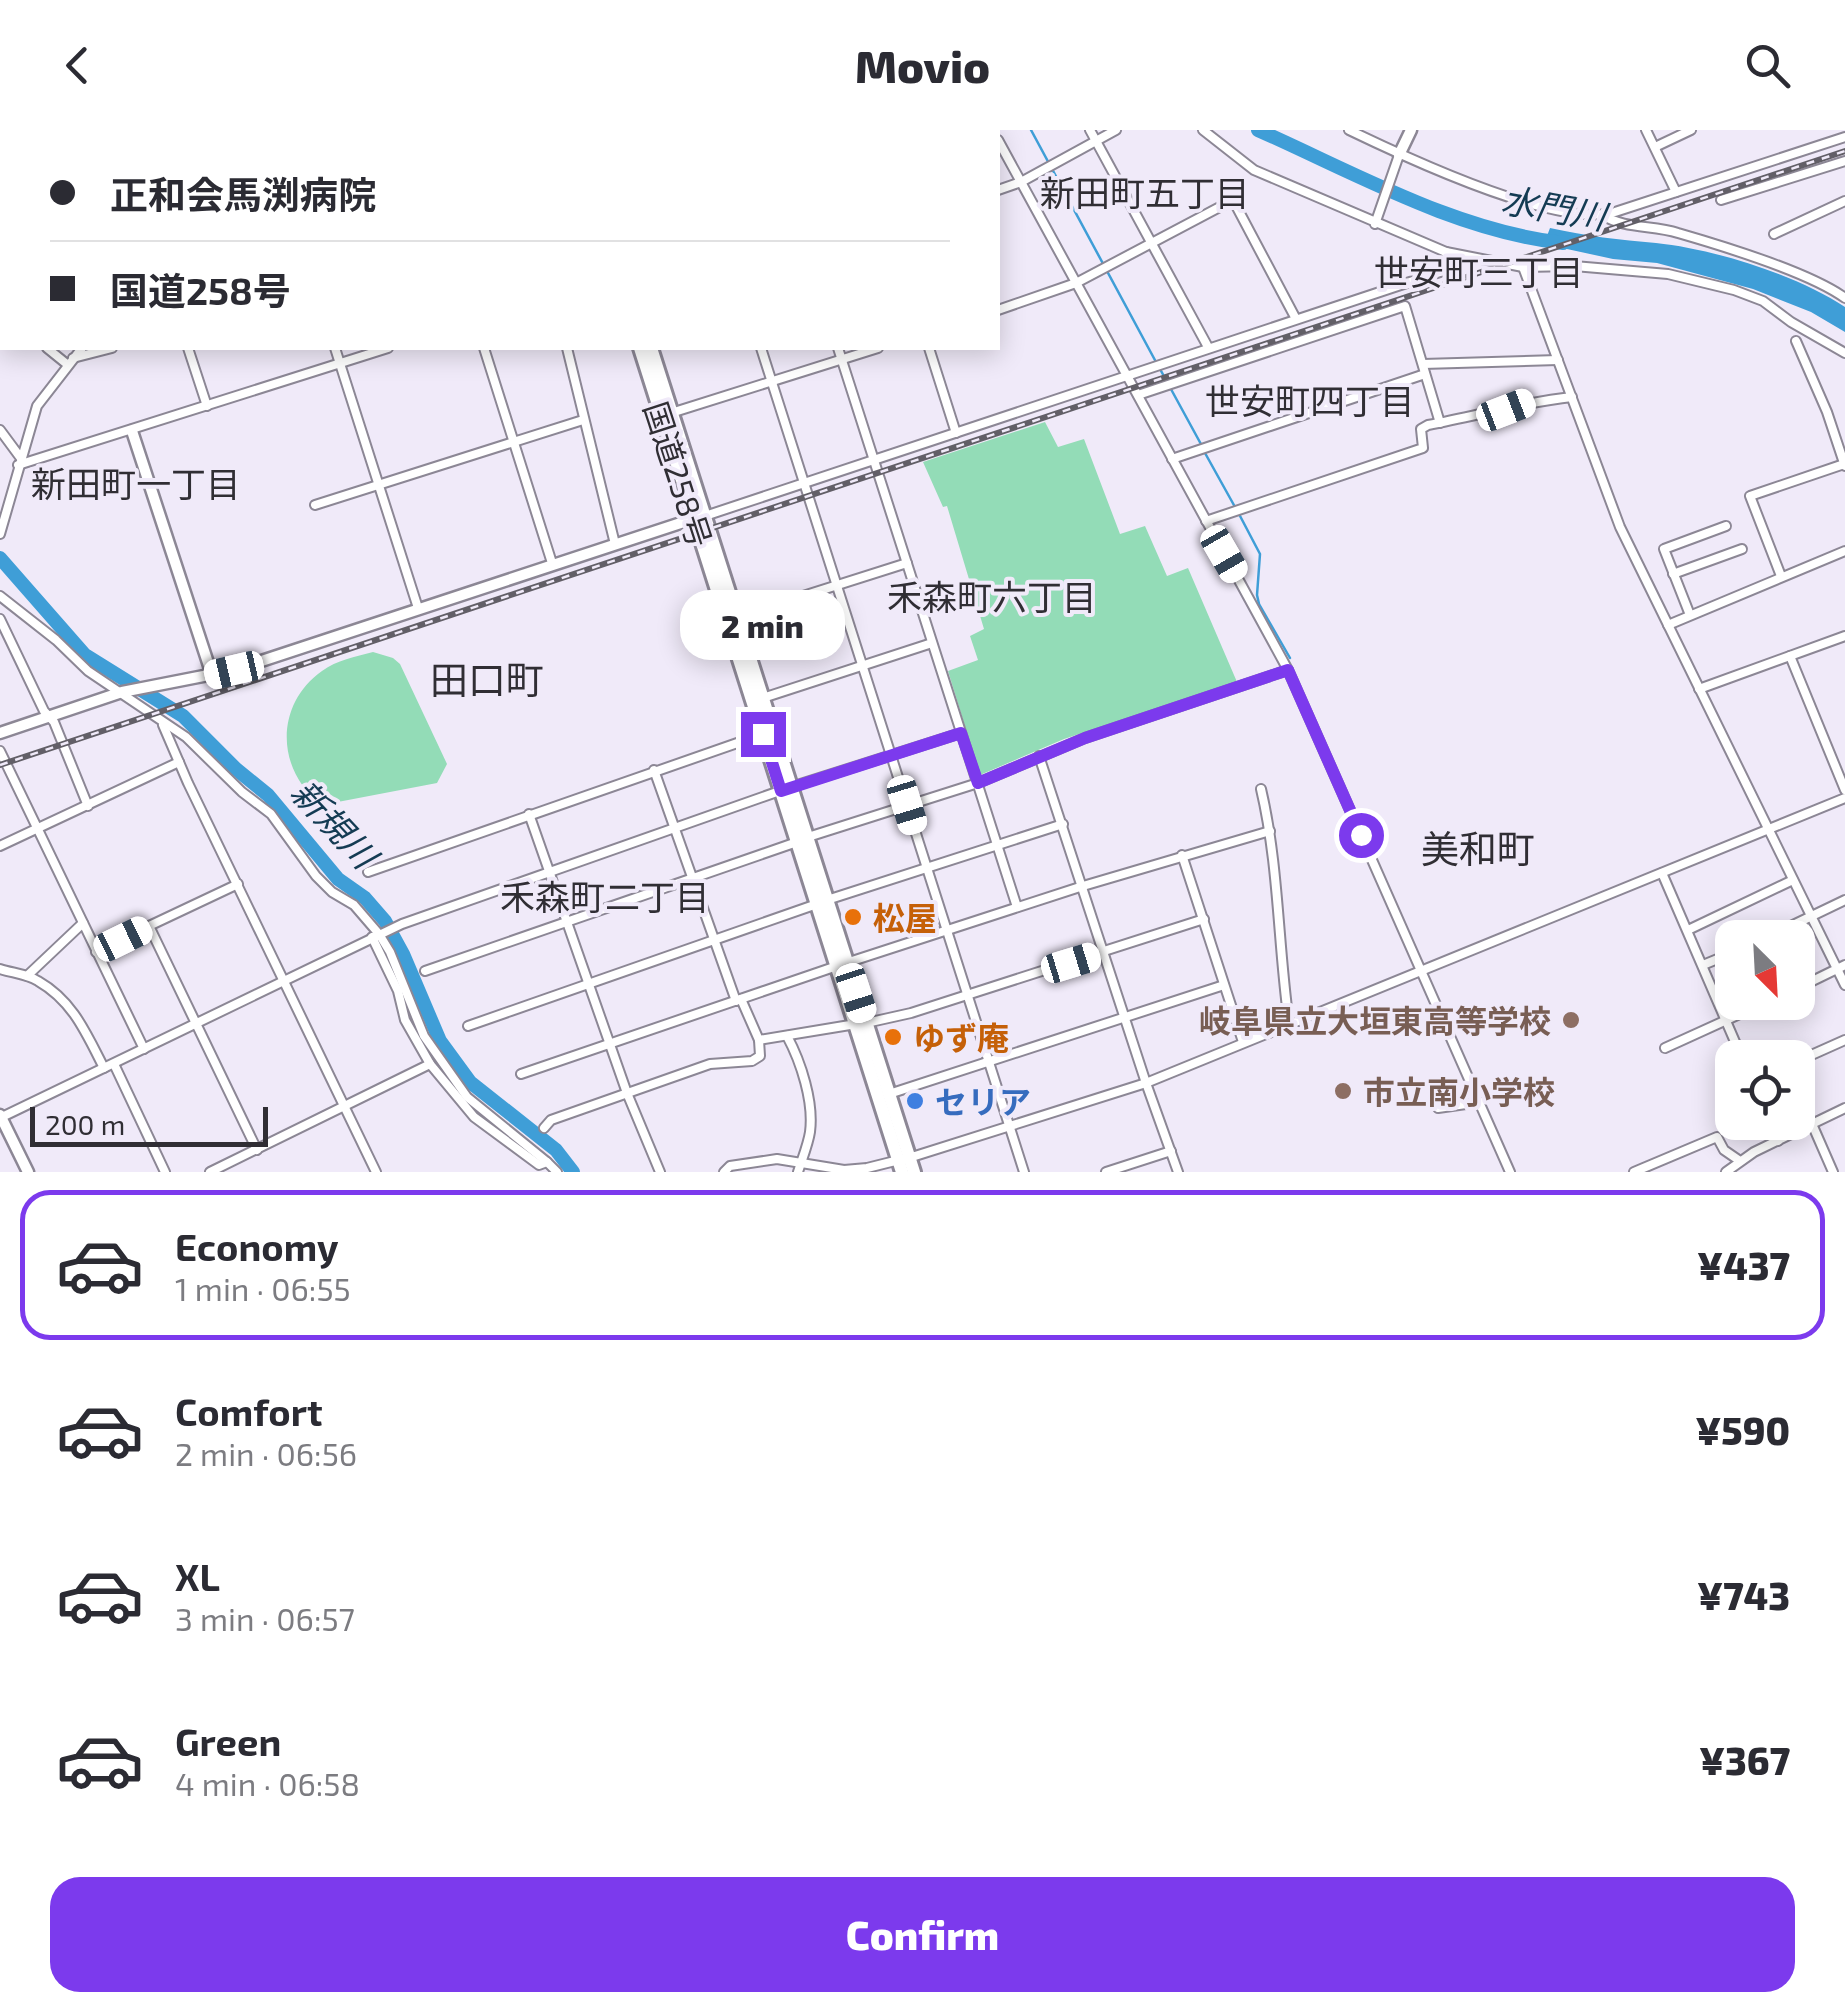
<!DOCTYPE html>
<meta charset="utf-8">
<style>
body{margin:0;font-family:"Exo 2","Noto Sans JP",sans-serif;background:#f7f7f7;color:#2b2b33;height:100vh;display:flex;flex-direction:column;font-size:38px;white-space:nowrap}
*{box-sizing:border-box;margin:0}
p{font-size:32px;color:#7c7c81}
.icon{flex:none;width:55px;height:55px;fill:none;stroke:currentColor;stroke-width:2;stroke-linecap:round;stroke-linejoin:round}
.map{position:relative;height:1042px;overflow:hidden}
.side{display:flex;flex-direction:column;background:#fff;flex:1}
.side>*{flex:none}
.hud{position:absolute;left:0px;top:0px;width:1000px;height:220px;box-shadow:0 5px 25px #0003;display:grid;align-content:center;height:220px;padding:0 50px;background:#fff}
.needle{width:65px;rotate:156deg}
.tools{position:absolute;left:1715px;top:790px;display:grid;gap:20px}
.tools a{display:grid;place-items:center;width:100px;height:100px;border-radius:20px;background:#fff;box-shadow:0 5px 25px #0003;font-size:50px}
.scale{position:absolute;left:30px;bottom:25px;width:238px;box-sizing:border-box;padding-left:10px;border:5px solid #302e34;border-top:0;font-size:28px;line-height:35px;white-space:nowrap;color:#302e34;-webkit-text-stroke:8px #f0eaf9;paint-order:stroke}
.end{position:absolute;width:45px;height:45px;margin:-22px;border:12px solid #7c3aed;background:#fff;box-shadow:0 0 0 5px #fff}
.from{border-radius:50%}
.bubble{position:absolute;height:70px;border-radius:30px;background:#fff;box-shadow:0 5px 25px #0003;font-size:32px;font-weight:800;line-height:70px;text-align:center}
.car{position:absolute;width:30px;height:60px;margin:-30px -15px;border-radius:12px;box-shadow:0 0 8px 2px #0007;background:linear-gradient(#fff 24%,#345 0 40%,#fff 0 76%,#345 0 86%,#fff 0)}
.hud b{display:flex;align-items:center;gap:35px;height:95px;font-size:38px}
.hud b+b{border-top:2px solid #e1e1e2}
.hud i{width:25px;height:25px;background:#2b2b33}
ul{padding:18px 0 0;list-style:none}
li{display:flex;align-items:center;gap:30px;height:150px;margin:0 20px 15px;padding:0 30px;border:5px solid transparent;border-radius:30px}
li div{flex:1}
li b{display:block;font-size:38px}
li em{font-style:normal;font-weight:800}
li.on{border-color:#7c3aed}
li>.icon{width:90px;height:90px;stroke-width:1.5}
.button{display:flex;gap:20px;margin-top:auto;padding:20px 50px}
.button a{flex:1;height:115px;border-radius:30px;background:#7c3aed;color:#fff;font-size:40px;font-weight:800;line-height:115px;text-align:center}
header{display:flex;justify-content:space-between;align-items:center;height:130px;padding:0 50px;background:#fff;font-size:45px;font-weight:800}
.map>svg:first-child{display:block}
.green{fill:#93dcb7}
.water{fill:#3f9ed7}
.lines{fill:none;stroke-linecap:round;stroke-linejoin:round}
.stream{stroke:#3f9ed7;stroke-width:2.5}
.river{stroke:#3f9ed7;stroke-width:14}
.minor-casing{stroke:#8c8795;stroke-width:12}
.tertiary-casing{stroke:#8c8795;stroke-width:15}
.trunk-casing{stroke:#8c8795;stroke-width:18}
.minor{stroke:#fff;stroke-width:8}
.tertiary{stroke:#fff;stroke-width:10}
.trunk{stroke:#fff;stroke-width:12}
.rail-casing{stroke:#625f67;stroke-width:6}
.rail{stroke:#f0eaf9;stroke-width:2.5;stroke-dasharray:8;stroke-linecap:butt}
.route{stroke:#7c3aed;stroke-width:12}
.food-dot{fill:#e8710a;stroke:#f0eaf9;stroke-width:4}
.education-dot{fill:#8d6e63;stroke:#f0eaf9;stroke-width:4}
.shop-dot{fill:#3f7fe0;stroke:#f0eaf9;stroke-width:4}
.labels{text-anchor:middle;dominant-baseline:central;stroke-width:8;stroke-linejoin:round;paint-order:stroke}
.street-label{font-size:32px;fill:#302e34;stroke:#f0eaf9}
.food-label{font-size:32px;font-weight:bold;fill:#c56008;stroke:#f0eaf9;text-anchor:start}
.education-label{font-size:32px;font-weight:bold;fill:#785e54;stroke:#f0eaf9;text-anchor:end}
.shop-label{font-size:32px;font-weight:bold;fill:#366cbe;stroke:#f0eaf9;text-anchor:start}
.neighbourhood-label{font-size:35px;fill:#302e34;stroke:#f0eaf9}
.water-label{font-size:35px;font-style:italic;fill:#143b53;stroke:#f0eaf9}
.quarter-label{font-size:38px;fill:#302e34;stroke:#f0eaf9}
</style>
<header><svg class="icon" aria-label="back" viewBox="0 0 24 24"><path d="M15 5l-7 7 7 7"/></svg>Movio<svg class="icon" aria-label="search" viewBox="0 0 24 24"><circle cx="10" cy="10" r="6"/><path d="M15 15l6 6"/></svg></header>
<div class="map">
<svg width="1845" height="1042" viewBox="0 0 1845 1042">
<rect width="100%" height="100%" fill="#f0eaf9"/>
<g class="green">
<path d="M 1045,292 L 1058,317 L 1084,309 L 1120,404 L 1145,396 L 1167,446 L 1188,438 L 1237,552 L 1064,609 L 980,645 L 948,541 L 978,530 L 970,506 L 984,499 L 947,376 L 943,377 L 923,332 Z"/>
<path d="M 373,522 L 393,528 L 400,534 L 447,634 L 437,653 L 322,675 C 277,642 273,576 322,541 C 337,530 355,527 373,522 Z"/>
</g>
<path class="water" d="M 1550,98 C 1586,106 1620,110 1656,113 C 1714,119 1797,145 1845,177 L 1845,202 L 1811,182 L 1753,159 L 1657,133 L 1613,129 L 1544,114 Z"/>
<g class="lines">
<g class="stream">
<path d="M 1031,0 L 1156,232"/>
<path d="M 1160,239 L 1202,316"/>
<path d="M 1205,323 L 1235,377"/>
<path d="M 1239,384 L 1260,424 L 1257,465 L 1259,474 L 1290,528"/>
</g>
<g class="river">
<path d="M 1258,0 C 1355,43 1456,101 1563,113"/>
<path d="M 0,428 L 85,525 L 183,586 L 236,639 L 268,665 L 338,749 L 365,768 L 385,791 L 403,824 L 440,911 L 470,952 L 556,1020 L 573,1042"/>
</g>
<defs>
<g id="minor">
<path d="M 119,0 L 119,2"/>
<path d="M 421,0 L 425,2"/>
<path d="M 512,0 L 513,2"/>
<path d="M 769,0 L 770,2"/>
<path d="M 860,0 L 861,2"/>
<path d="M 992,0 L 994,2"/>
<path d="M 1090,0 L 1208,217"/>
<path d="M 1203,0 L 1254,40 L 1446,122 L 1523,137 L 1574,136 L 1668,144 L 1734,160 L 1763,171 L 1791,192 L 1845,223"/>
<path d="M 1349,0 C 1405,27 1557,99 1615,82 L 1845,7"/>
<path d="M 1646,0 L 1676,62"/>
<path d="M 16,2 L 24,0"/>
<path d="M 259,2 L 263,0"/>
<path d="M 0,8 L 2,7"/>
<path d="M 998,10 L 1288,540 L 1510,1042"/>
<path d="M 1655,17 L 1691,0"/>
<path d="M 998,60 L 1021,52 L 1116,0"/>
<path d="M 1721,70 L 1845,31"/>
<path d="M 1602,85 C 1625,99 1653,95 1678,103 C 1723,116 1809,142 1845,168"/>
<path d="M 0,87 L 2,95"/>
<path d="M 1375,94 L 1399,25"/>
<path d="M 1774,104 L 1845,71"/>
<path d="M 0,137 L 2,137"/>
<path d="M 1523,137 L 1620,397 L 1845,855"/>
<path d="M 998,180 L 1076,153 L 1233,70 L 1296,189"/>
<path d="M 1796,211 L 1827,282 L 1845,336"/>
<path d="M 47,218 L 68,235"/>
<path d="M 188,218 L 207,276"/>
<path d="M 335,218 L 418,478"/>
<path d="M 484,218 L 552,433"/>
<path d="M 567,218 L 615,414"/>
<path d="M 761,218 L 1024,1042"/>
<path d="M 838,218 L 1017,777"/>
<path d="M 929,218 L 956,303"/>
<path d="M 73,228 L 112,218"/>
<path d="M 1423,234 L 1558,230"/>
<path d="M 1138,265 L 1405,176 L 1440,293"/>
<path d="M 671,283 L 878,218"/>
<path d="M 0,300 L 20,327"/>
<path d="M 1172,329 L 1425,244"/>
<path d="M 18,335 L 388,218"/>
<path d="M 315,375 L 583,290"/>
<path d="M 705,386 L 1440,142 L 1448,130 L 1446,122"/>
<path d="M 1206,391 L 1423,318 L 1421,299 L 1428,295 C 1477,286 1523,272 1572,267"/>
<path d="M 0,404 L 37,276 L 82,218"/>
<path d="M 1673,444 L 1742,419"/>
<path d="M 1781,446 L 1750,366 L 1844,334"/>
<path d="M 0,466 L 56,510 L 88,541 L 186,607 L 242,662 L 271,684 L 316,746 L 332,762 L 354,775 L 379,804 L 390,822 L 424,906 L 467,967 L 547,1032"/>
<path d="M 1690,485 L 1664,419 L 1726,396"/>
<path d="M 737,487 L 907,433"/>
<path d="M 0,489 L 44,581 L 54,592 L 88,676"/>
<path d="M 1668,495 L 1845,421"/>
<path d="M 1790,526 L 1845,660"/>
<path d="M 1699,559 L 1845,506"/>
<path d="M 763,568 L 932,513"/>
<path d="M 163,595 L 188,653 L 376,1042"/>
<path d="M 0,621 L 144,919"/>
<path d="M 1039,626 L 1146,953 L 1178,1042"/>
<path d="M 654,640 L 736,871"/>
<path d="M 1261,659 C 1279,735 1278,816 1289,893"/>
<path d="M 529,684 L 627,963 L 660,1042"/>
<path d="M 808,707 L 978,653 L 1085,608 L 1288,540"/>
<path d="M 0,716 L 179,632"/>
<path d="M 1182,725 L 1243,912"/>
<path d="M 368,742 L 763,604"/>
<path d="M 1662,743 L 1742,928"/>
<path d="M 827,770 L 1063,694"/>
<path d="M 149,796 L 238,754"/>
<path d="M 1688,800 L 1793,750"/>
<path d="M 372,807 L 398,861 L 405,890 L 430,934 L 474,987 L 539,1035 L 547,1032 L 557,1042"/>
<path d="M 1766,808 L 1845,770"/>
<path d="M 96,822 L 149,796 L 257,1020"/>
<path d="M 846,833 L 1083,756 L 1270,701"/>
<path d="M 1703,835 L 1732,823"/>
<path d="M 0,839 C 12,843 27,844 38,851 C 73,871 86,903 104,938"/>
<path d="M 425,841 L 797,712"/>
<path d="M 27,846 L 83,793"/>
<path d="M 1798,858 L 1845,835"/>
<path d="M 741,869 L 759,910 L 856,894"/>
<path d="M 866,893 L 911,883 L 1204,789"/>
<path d="M 468,896 L 817,774"/>
<path d="M 787,906 C 801,932 814,972 810,1002 C 808,1015 802,1029 798,1042"/>
<path d="M 1665,918 L 1766,872"/>
<path d="M 1798,931 L 1845,910"/>
<path d="M 114,934 L 165,1042"/>
<path d="M 521,944 L 837,836"/>
<path d="M 889,964 L 1224,855"/>
<path d="M 1438,978 L 1480,972"/>
<path d="M 0,988 L 402,794 L 791,657 L 961,603"/>
<path d="M 1770,992 L 1778,1011"/>
<path d="M 1812,994 L 1833,1042"/>
<path d="M 544,998 L 551,990 L 710,934 L 752,931 L 760,926 L 759,910"/>
<path d="M 210,1042 L 430,934"/>
<path d="M 724,1042 L 730,1036 L 777,1029 L 844,1040 L 867,1038 L 915,1026 L 1146,953 L 1845,668"/>
<path d="M 1106,1042 L 1171,1021"/>
<path d="M 1634,1042 L 1717,1007 L 1724,1020 L 1740,1031"/>
<path d="M 1726,1042 L 1754,1022 L 1845,978"/>
</g>
<g id="tertiary">
<path d="M 1399,25 L 1411,0"/>
<path d="M 132,301 L 212,545"/>
<path d="M 0,603 L 122,562 L 234,540 L 699,387"/>
<path d="M 0,985 L 28,1042"/>
</g>
<g id="trunk">
<path d="M 570,0 L 571,2"/>
<path d="M 582,0 L 583,2"/>
<path d="M 640,218 L 902,1042"/>
<path d="M 651,218 L 914,1042"/>
</g>
</defs>
<use href="#minor" class="minor-casing"/>
<use href="#tertiary" class="tertiary-casing"/>
<use href="#trunk" class="trunk-casing"/>
<use href="#minor" class="minor"/>
<use href="#tertiary" class="tertiary"/>
<use href="#trunk" class="trunk"/>
<defs>
<path id="rail" d="M 0,635 L 1845,21"/>
</defs>
<use href="#rail" class="rail-casing"/>
<use href="#rail" class="rail"/>
</g>
<g class="lines">
<path class="route" d="M 763,604 L 781,661 L 961,603 L 978,653 L 1085,608 L 1288,540 L 1361,705"/>
</g>
<g class="food-dot">
<circle cx="853" cy="787" r="10"/>
<circle cx="893" cy="907" r="10"/>
</g>
<g class="education-dot">
<circle cx="1571" cy="890" r="10"/>
<circle cx="1343" cy="961" r="10"/>
</g>
<circle class="shop-dot" cx="915" cy="971" r="10"/>
<g class="labels">
<g class="street-label">
<text transform="translate(679 344) rotate(72)">国道258号</text>
</g>
<g class="food-label">
<text x="873" y="787">松屋</text>
<text x="913" y="907">ゆず庵</text>
</g>
<g class="education-label">
<text x="1551" y="890">岐阜県立大垣東高等学校</text>
<text x="1363" y="961" text-anchor="start">市立南小学校</text>
</g>
<g class="shop-label">
<text x="935" y="971">セリア</text>
</g>
<g class="neighbourhood-label">
<text x="1145" y="62">新田町五丁目</text>
<text x="1479" y="141">世安町三丁目</text>
<text x="1310" y="270">世安町四丁目</text>
<text x="136" y="353">新田町一丁目</text>
<text x="992" y="466">禾森町六丁目</text>
<text x="605" y="766">禾森町二丁目</text>
</g>
<g class="water-label">
<text transform="translate(1554 77) rotate(10)">水門川</text>
<text transform="translate(335 693) rotate(47)">新規川</text>
</g>
<g class="quarter-label">
<text x="487" y="549">田口町</text>
<text x="1478" y="718">美和町</text>
</g>
</g>
</svg>
<div class="tools">
<a><svg class="needle" viewBox="-14 -14 28 28"><path d="M0-13l5 13h-10z" fill="#e53935"/><path d="M0 13l5-13h-10z" fill="#7c7c81"/></svg></a>
<a><svg class="icon" aria-label="locate" viewBox="0 0 24 24"><circle cx="12" cy="12" r="6"/><path d="M12 2v4M12 18v4M2 12h4M18 12h4"/></svg></a>
</div>
<div class="scale">200 m</div>
<i class="end from" style="left:1361px;top:705px"></i>
<i class="end" style="left:763px;top:604px"></i>
<div class="bubble" style="left:680px;top:460px;width:165px">2 min</div>
<i class="car" style="left:1506px;top:280px;rotate:69deg"></i>
<i class="car" style="left:1224px;top:424px;rotate:150deg"></i>
<i class="car" style="left:234px;top:540px;rotate:257deg"></i>
<i class="car" style="left:907px;top:675px;rotate:163deg"></i>
<i class="car" style="left:123px;top:809px;rotate:64deg"></i>
<i class="car" style="left:1071px;top:833px;rotate:73deg"></i>
<i class="car" style="left:856px;top:863px;rotate:162deg"></i>
<div class="hud">
<b><i class="from"></i>正和会馬渕病院</b>
<b><i></i>国道258号</b>
</div>
</div>
<section class="side">
<ul>
<li class="on"><svg class="icon" aria-label="car" viewBox="0 0 24 24"><path d="M5 17H2v-5l4-1 3-4h7l3 4 3 1v5h-3M9 17h6M6 11h13"/><circle cx="7" cy="17" r="2"/><circle cx="17" cy="17" r="2"/></svg><div><b>Economy</b><p>1 min · 06:55</p></div><em>¥437</em></li>
<li><svg class="icon" aria-label="car" viewBox="0 0 24 24"><path d="M5 17H2v-5l4-1 3-4h7l3 4 3 1v5h-3M9 17h6M6 11h13"/><circle cx="7" cy="17" r="2"/><circle cx="17" cy="17" r="2"/></svg><div><b>Comfort</b><p>2 min · 06:56</p></div><em>¥590</em></li>
<li><svg class="icon" aria-label="car" viewBox="0 0 24 24"><path d="M5 17H2v-5l4-1 3-4h7l3 4 3 1v5h-3M9 17h6M6 11h13"/><circle cx="7" cy="17" r="2"/><circle cx="17" cy="17" r="2"/></svg><div><b>XL</b><p>3 min · 06:57</p></div><em>¥743</em></li>
<li><svg class="icon" aria-label="car" viewBox="0 0 24 24"><path d="M5 17H2v-5l4-1 3-4h7l3 4 3 1v5h-3M9 17h6M6 11h13"/><circle cx="7" cy="17" r="2"/><circle cx="17" cy="17" r="2"/></svg><div><b>Green</b><p>4 min · 06:58</p></div><em>¥367</em></li>
</ul>
<div class="button"><a>Confirm</a></div>
</section>
